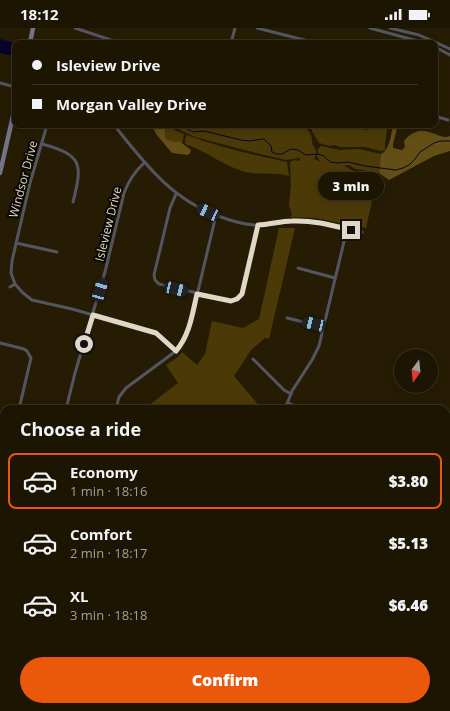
<!DOCTYPE html>
<meta charset="utf-8">
<style>
body{margin:0;font-family:"Open Sans",sans-serif;background:#292211;color:#f1f3f6;height:100vh;display:flex;flex-direction:column;font-size:15px;white-space:nowrap}
*{box-sizing:border-box;margin:0}
p{font-size:13px;color:#a09f99}
.icon{flex:none;width:22px;height:22px;fill:none;stroke:currentColor;stroke-width:2;stroke-linecap:round;stroke-linejoin:round}
.map{position:relative;flex:1;overflow:hidden}
.panel{position:absolute;left:0px;top:377px;width:450px;height:306px;display:flex;flex-direction:column;background:#1c1502;border-radius:12px 12px 0 0;box-shadow:0 2px 10px #0003,0 0 0 1px #3a3424}
.panel>*{flex:none}
.banner{position:absolute;left:12px;top:12px;width:426px;height:88px;border-radius:8px;box-shadow:0 2px 10px #0003,0 0 0 1px #3a3424;display:grid;align-content:center;height:88px;padding:0 20px;background:#1c1502}
.needle{width:26px;rotate:195deg}
.controls{position:absolute;left:394px;top:321px;display:grid;gap:8px}
.controls a{display:grid;place-items:center;width:44px;height:44px;border-radius:50%;background:#1c1502;box-shadow:0 2px 10px #0003,0 0 0 1px #3a3424;font-size:20px}
.end{position:absolute;width:18px;height:18px;margin:-9px;border:5px solid #dfd8c9;background:#111;box-shadow:0 0 0 2px #111}
.from{border-radius:50%}
.bubble{position:absolute;height:28px;border-radius:14px;background:#1c1502;box-shadow:0 2px 10px #0003,0 0 0 1px #3a3424;font-size:13px;font-weight:800;line-height:28px;text-align:center}
.car{position:absolute;width:12px;height:24px;margin:-12px -6px;border-radius:5px;box-shadow:0 0 3px 1px #0007;background:linear-gradient(#222 24%,#8ab4d8 0 40%,#222 0 76%,#8ab4d8 0 86%,#222 0)}
.banner b{display:flex;align-items:center;gap:14px;height:38px;font-size:15px}
.banner b+b{border-top:1px solid #3a3424}
.banner i{width:10px;height:10px;background:#f1f3f6}
ul{padding:0;list-style:none}
li{display:flex;align-items:center;gap:12px;height:56px;margin:0 8px 6px;padding:0 12px;border:2px solid transparent;border-radius:8px}
li div{flex:1}
li b{display:block;font-size:15px}
li em{font-style:normal;font-weight:800}
li.on{border-color:#ea580c}
li>.icon{width:36px;height:36px;stroke-width:1.5}
h2{padding:0 20px;font-size:18px;line-height:48px}
.action{display:flex;gap:8px;margin-top:auto;padding:8px 20px}
.action a{flex:1;height:46px;border-radius:24px;background:#ea580c;color:#fff;font-size:16px;font-weight:800;line-height:46px;text-align:center}
.status{display:flex;justify-content:space-between;align-items:center;height:28px;padding:0 20px;background:#1c1502;direction:ltr}
.status svg{height:11px;fill:currentColor}
.map>svg:first-child{display:block}
.green{fill:#4b3a07}
.forest{fill:#634e15}
.water{fill:#07032a}
.lines{fill:none;stroke-linecap:round;stroke-linejoin:round}
.stream{stroke:#07032a;stroke-width:1}
.street{stroke:#535561;stroke-width:3}
.secondary{stroke:#717487;stroke-width:4.5}
.route{stroke:#dfd8c9;stroke-width:5}
.labels{text-anchor:middle;dominant-baseline:central;stroke-width:4;stroke-linejoin:round;paint-order:stroke}
.street-label{font-size:12px;fill:#dfd8c9;stroke:#0b0701}
</style>
<div class="status"><b>18:12</b><svg viewBox="0 0 49 12"><path d="M0 12V9h3v3zM5 12V6h3v6zM10 12V3h3v9zM15 12V0h3v12zM26 1h20v11H26zM47 4h2v5h-2z"/></svg></div>
<div class="map">
<svg width="450" height="683" viewBox="0 0 450 683">
<rect width="100%" height="100%" fill="#261c03"/>
<g class="green">
<path d="M 169,97 L 300,97 C 309,101 313,107 312,116 C 316,121 318,124 314,131 L 321,134 L 317,129 L 318,121 L 321,118 L 340,122 L 359,121 L 381,126 L 379,145 L 355,141 L 349,137 L 344,138 L 356,144 C 356,160 358,166 372,173 L 366,200 L 315,190 L 290,189 L 292,187 L 289,177 L 291,157 L 290,134 L 294,132 L 300,133 L 300,130 L 286,132 L 256,125 L 195,109 Z"/>
<path d="M 311,97 L 334,97 L 367,102 L 370,100 L 372,97 L 388,97 L 385,114 L 385,122 L 381,123 L 365,119 L 341,119 L 334,117 L 330,118 L 319,115 L 312,103 Z"/>
<path d="M 166,98 L 184,106 L 182,116 L 179,113 L 174,114 L 166,111 L 165,107 Z"/>
<path d="M 187,107 C 218,119 254,127 287,134 L 289,148 C 274,144 257,148 242,143 C 222,137 205,122 185,116 L 185,111 Z"/>
<path d="M 279,200 L 295,200 L 269,311 L 265,310 L 251,322 L 234,348 L 261,380 L 261,381 L 144,381 L 178,355 L 166,337 L 178,329 L 182,324 L 197,337 L 205,326 L 212,293 L 243,300 L 259,291 Z"/>
<path d="M 0,603 L 4,606 L 4,679 L 122,679 L 118,683 L 0,683 Z"/>
</g>
<g class="forest">
<path d="M 152,97 L 166,97 L 165,107 L 166,111 L 174,114 L 179,113 L 191,122 L 190,125 L 188,127 L 172,125 L 156,106 Z"/>
<path d="M 393,97 L 398,97 L 393,116 L 393,120 L 402,122 L 405,119 L 404,113 C 423,90 438,114 450,108 L 450,123 L 434,128 L 389,152 L 379,145 L 381,126 C 390,122 391,106 393,97 Z"/>
</g>
<g class="water">
<path d="M 0,11 L 11,14 L 15,17 L 15,26 L 8,27 L 0,25 Z"/>
<path d="M 35,679 L 116,679 L 113,680 L 112,683 L 33,683 Z"/>
</g>
<g class="lines">
<path class="stream" d="M 180,97 L 193,104 L 204,103 L 241,112 L 249,113 L 264,111 L 271,118 L 272,124 L 277,126 L 282,126 L 291,121 L 298,122 L 306,127 L 318,126 L 324,128 L 330,134 L 338,135 L 348,134 L 365,138 L 396,142 L 403,140 L 409,137 L 415,131 L 420,124 L 434,115 L 440,113 L 450,113"/>
<g class="street">
<path d="M 75,0 L 120,15"/>
<path d="M 257,0 L 316,15"/>
<path d="M 370,0 L 425,15"/>
<path d="M 390,0 L 419,7 L 450,21"/>
<path d="M 231,15 L 235,0"/>
<path d="M 435,19 L 450,27"/>
<path d="M 0,55 L 15,59"/>
<path d="M 435,88 L 448,92"/>
<path d="M 47,97 L 30,155 L 12,233 L 11,245 L 15,256 L 23,265 L 32,272 L 72,281 L 153,304 L 161,308 L 176,323"/>
<path d="M 114,97 C 144,135 173,173 221,189 C 232,193 242,196 254,197 C 270,198 286,192 302,193 C 322,193 342,200 362,204"/>
<path d="M 42,116 C 82,127 83,135 73,174"/>
<path d="M 176,166 L 170,180 L 154,247 L 155,252 L 159,256 L 231,273 L 237,271 L 241,266 L 258,197"/>
<path d="M 16,215 L 57,224"/>
<path d="M 298,240 L 335,250"/>
<path d="M 10,259 L 15,256"/>
<path d="M 287,290 L 324,299"/>
<path d="M 0,315 L 24,321 L 27,323 L 31,330 L 19,381"/>
<path d="M 253,331 L 284,362 L 291,366"/>
<path d="M 287,375 L 303,381"/>
<path d="M 66,381 L 75,345 L 105,244 L 124,165 C 129,152 134,144 144,135"/>
<path d="M 116,381 L 119,369 L 126,360 L 176,323 L 185,311 L 190,297 L 216,187"/>
<path d="M 285,381 L 292,363 L 312,332 L 319,318 L 347,201"/>
<path d="M 0,393 L 4,394"/>
<path d="M 446,430 L 450,431"/>
<path d="M 0,461 L 4,444"/>
<path d="M 0,464 L 4,465"/>
<path d="M 446,473 L 450,472"/>
<path d="M 0,523 L 4,527"/>
<path d="M 446,524 L 450,523"/>
<path d="M 446,570 L 450,569"/>
<path d="M 446,576 L 450,577"/>
<path d="M 0,600 L 4,595"/>
<path d="M 254,679 L 255,683"/>
<path d="M 375,679 L 376,683"/>
<path d="M 224,683 L 225,679"/>
<path d="M 247,683 L 248,679"/>
<path d="M 299,683 L 305,683"/>
<path d="M 315,683 L 317,679"/>
<path d="M 422,683 L 423,679"/>
</g>
<g class="secondary">
<path d="M 30,15 L 33,0"/>
<path d="M 0,145 L 15,79"/>
</g>
</g>
<g class="lines">
<path class="route" d="M 84,316 L 93,287 L 156,305 L 176,323 C 190,306 192,287 197,266 L 231,273 L 237,271 L 242,266 L 258,197 C 269,197 280,193 292,193 C 312,192 331,197 351,202"/>
</g>
<g class="labels">
<g class="street-label">
<text transform="translate(23 151) rotate(-75)">Windsor Drive</text>
<text transform="translate(108 196) rotate(-76)">Isleview Drive</text>
</g>
</g>
</svg>
<div class="controls">
<a><svg class="needle" viewBox="-14 -14 28 28"><path d="M0-13l5 13h-10z" fill="#e53935"/><path d="M0 13l5-13h-10z" fill="#a09f99"/></svg></a>
</div>
<i class="end from" style="left:84px;top:316px"></i>
<i class="end" style="left:351px;top:202px"></i>
<div class="bubble" style="left:318px;top:144px;width:66px">3 min</div>
<i class="car" style="left:208px;top:184px;rotate:295deg"></i>
<i class="car" style="left:176px;top:261px;rotate:103deg"></i>
<i class="car" style="left:100px;top:262px;rotate:16deg"></i>
<i class="car" style="left:314px;top:296px;rotate:283deg"></i>
<div class="banner">
<b><i class="from"></i>Isleview Drive</b>
<b><i></i>Morgan Valley Drive</b>
</div>
<section class="panel">
<h2>Choose a ride</h2>
<ul>
<li class="on"><svg class="icon" aria-label="car" viewBox="0 0 24 24"><path d="M5 17H2v-5l4-1 3-4h7l3 4 3 1v5h-3M9 17h6M6 11h13"/><circle cx="7" cy="17" r="2"/><circle cx="17" cy="17" r="2"/></svg><div><b>Economy</b><p>1 min · 18:16</p></div><em>$3.80</em></li>
<li><svg class="icon" aria-label="car" viewBox="0 0 24 24"><path d="M5 17H2v-5l4-1 3-4h7l3 4 3 1v5h-3M9 17h6M6 11h13"/><circle cx="7" cy="17" r="2"/><circle cx="17" cy="17" r="2"/></svg><div><b>Comfort</b><p>2 min · 18:17</p></div><em>$5.13</em></li>
<li><svg class="icon" aria-label="car" viewBox="0 0 24 24"><path d="M5 17H2v-5l4-1 3-4h7l3 4 3 1v5h-3M9 17h6M6 11h13"/><circle cx="7" cy="17" r="2"/><circle cx="17" cy="17" r="2"/></svg><div><b>XL</b><p>3 min · 18:18</p></div><em>$6.46</em></li>
</ul>
<div class="action"><a>Confirm</a></div>
</section>
</div>
